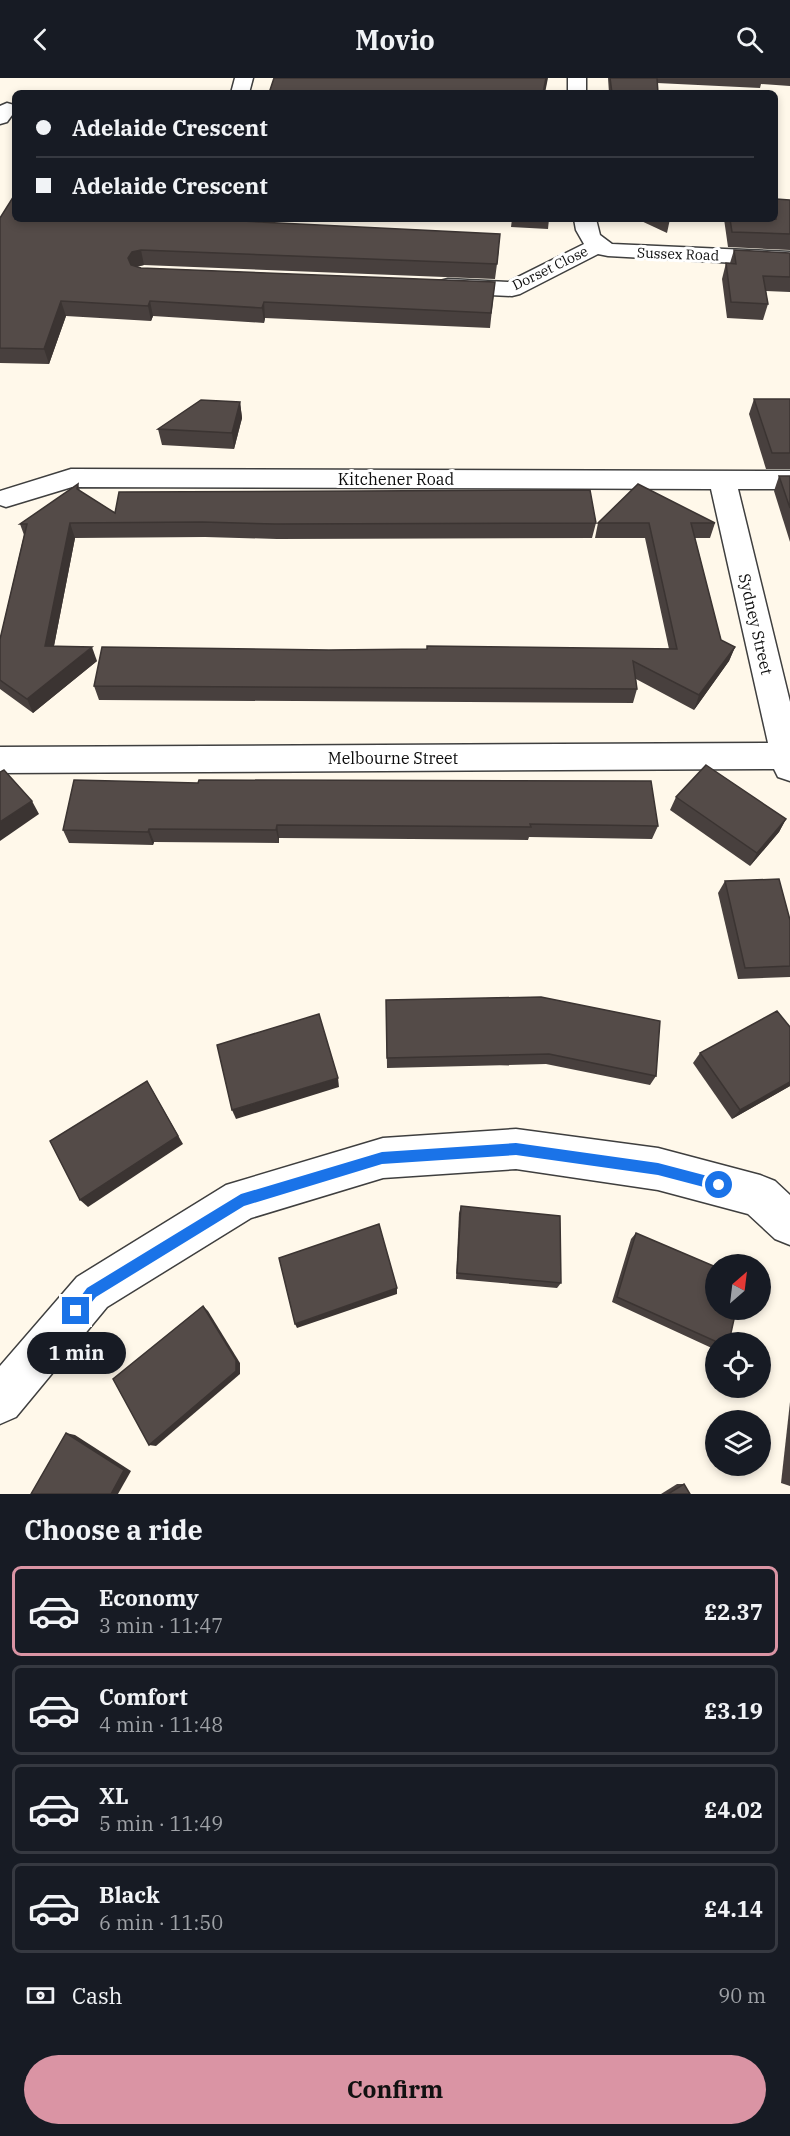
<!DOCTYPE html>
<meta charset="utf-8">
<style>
body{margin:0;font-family:"IBM Plex Serif",serif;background:#242831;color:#f1f3f6;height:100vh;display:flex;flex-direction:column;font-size:22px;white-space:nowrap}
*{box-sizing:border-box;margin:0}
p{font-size:20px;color:#9ea1a6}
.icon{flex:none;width:33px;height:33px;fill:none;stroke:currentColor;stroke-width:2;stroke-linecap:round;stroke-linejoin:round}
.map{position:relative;height:1416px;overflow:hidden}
.side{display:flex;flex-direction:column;background:#171b24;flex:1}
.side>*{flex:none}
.top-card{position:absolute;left:12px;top:12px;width:766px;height:132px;border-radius:9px;box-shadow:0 3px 9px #0003;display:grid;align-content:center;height:132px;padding:0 24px;background:#171b24}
.needle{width:39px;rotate:28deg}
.controls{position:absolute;left:705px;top:1176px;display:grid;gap:12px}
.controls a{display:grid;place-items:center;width:66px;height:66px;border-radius:50%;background:#171b24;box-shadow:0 3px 9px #0003;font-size:30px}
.end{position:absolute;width:27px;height:27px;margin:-14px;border:8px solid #1a73e8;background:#fff;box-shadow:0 0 0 3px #fff}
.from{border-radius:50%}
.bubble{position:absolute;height:42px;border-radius:21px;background:#171b24;box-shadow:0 3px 9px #0003;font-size:20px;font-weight:700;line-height:42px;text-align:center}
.top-card b{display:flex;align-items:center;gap:21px;height:57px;font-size:22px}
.top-card b+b{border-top:2px solid #363941}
.top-card i{width:15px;height:15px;background:#f1f3f6}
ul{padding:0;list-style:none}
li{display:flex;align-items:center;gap:18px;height:90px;margin:0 12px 9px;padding:0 12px;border:3px solid #363941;border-radius:9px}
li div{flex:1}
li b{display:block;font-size:22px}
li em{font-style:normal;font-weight:700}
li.active{border-color:#da94a4}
li>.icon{width:54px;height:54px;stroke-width:1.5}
h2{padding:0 24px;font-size:27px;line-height:72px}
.pay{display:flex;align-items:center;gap:15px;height:66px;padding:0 24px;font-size:22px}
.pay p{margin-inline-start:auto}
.action{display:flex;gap:12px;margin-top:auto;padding:12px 24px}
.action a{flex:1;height:69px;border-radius:36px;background:#da94a4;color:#111;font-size:24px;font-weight:700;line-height:69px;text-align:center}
header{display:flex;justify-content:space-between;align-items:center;height:78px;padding:0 24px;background:#171b24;font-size:27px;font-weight:700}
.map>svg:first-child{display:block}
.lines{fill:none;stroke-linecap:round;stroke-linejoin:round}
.street-casing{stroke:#3f3f3f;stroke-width:3}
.street{fill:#fff;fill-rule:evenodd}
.wall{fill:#48403e}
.shaded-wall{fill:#3b3432}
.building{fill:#544b48;stroke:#3b3432;stroke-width:1.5}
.route{fill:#1a73e8}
.labels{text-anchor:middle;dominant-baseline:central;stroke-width:6;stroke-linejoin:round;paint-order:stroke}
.far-street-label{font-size:14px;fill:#0c0c0c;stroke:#fff}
.street-label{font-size:16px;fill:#0c0c0c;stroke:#fff}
</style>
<header><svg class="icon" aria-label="back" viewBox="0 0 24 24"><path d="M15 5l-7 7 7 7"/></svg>Movio<svg class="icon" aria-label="search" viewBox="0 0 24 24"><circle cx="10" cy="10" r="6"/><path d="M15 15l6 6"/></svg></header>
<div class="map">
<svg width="790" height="1416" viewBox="0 0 790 1416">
<rect width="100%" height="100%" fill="#fff8ea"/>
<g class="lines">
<defs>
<g id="street">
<path d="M 235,0 L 253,0 L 249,15 L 231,15 Z"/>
<rect x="568" y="0" width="18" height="15"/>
<path d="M 7,25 L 14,27 L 15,33 L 7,44 L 0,46 L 0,28 Z"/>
<path d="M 574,141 L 596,141 L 600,157 L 612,166 L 790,174 L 790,188 L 608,178 L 598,176 L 520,216 L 512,218 L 448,215 L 440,213 L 437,208 L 440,203 L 448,201 L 508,204 L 584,166 L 576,152 Z"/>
<path d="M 71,391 L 790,393 L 790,411 L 738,411 L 790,624 L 790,703 L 778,699 L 774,691 L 0,695 L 0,669 L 768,665 L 711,411 L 72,409 L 6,429 L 0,427 L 0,413 Z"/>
<path d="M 516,1051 L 658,1070 L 760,1097 L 775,1103 L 790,1117 L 790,1167 L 775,1161 L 748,1136 L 658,1112 L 516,1091 L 383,1100 L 251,1140 L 107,1229 L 16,1339 L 0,1346 L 0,1288 L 77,1199 L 226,1107 L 383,1060 Z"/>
</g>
</defs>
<use href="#street" class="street-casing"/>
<use href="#street" class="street"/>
</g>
<g class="wall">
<path d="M 608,0 L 790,0 L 790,8 L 761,6 L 760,10 L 657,5 L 658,15 L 609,15 Z"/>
<path d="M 790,122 L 790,172 L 728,169 L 724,141 L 776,141 Z"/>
<path d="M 0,140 L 499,171 L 495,201 L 144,187 L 136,189 L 141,190 L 495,204 L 490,250 L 265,240 L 264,245 L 153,238 L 151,243 L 66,238 L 49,286 L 0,285 Z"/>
<path d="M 512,141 L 549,141 L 548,151 L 511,149 Z"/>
<path d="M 637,141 L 670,141 L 667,155 Z"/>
<path d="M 734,172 L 790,175 L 790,214 L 766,213 L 768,226 L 763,242 L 727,240 L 722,201 L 726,185 L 730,185 Z"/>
<path d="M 754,321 L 790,321 L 790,391 L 766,391 L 749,336 Z"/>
<path d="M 240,324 L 242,340 L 234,371 L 162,367 L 158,351 Z"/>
<path d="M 779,398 L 790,398 L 790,464 L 774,413 Z"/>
<path d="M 78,406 L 80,413 L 115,435 L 596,445 L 592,460 L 277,461 L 205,459 L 75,460 L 54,568 L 97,583 L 33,635 L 0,611 L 0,561 L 24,457 L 20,446 Z"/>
<path d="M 598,445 L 715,445 L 710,460 L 695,460 L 721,562 L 735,569 L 729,583 L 694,632 L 636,601 L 637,611 L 633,625 L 99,622 L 94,608 L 329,572 L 669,571 L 645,460 L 595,460 Z"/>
<path d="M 74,702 L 658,748 L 652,761 L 529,759 L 528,762 L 279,760 L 279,765 L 154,764 L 153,767 L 69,765 L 63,752 Z"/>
<path d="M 676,719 L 786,741 L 779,754 L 750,788 L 670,732 Z"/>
<path d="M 725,803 L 790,842 L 790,899 L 738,901 L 718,815 Z"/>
<path d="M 386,922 L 656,998 L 650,1007 L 546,986 L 387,990 Z"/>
<path d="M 700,975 L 790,1008 L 732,1041 L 693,985 Z"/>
<path d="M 461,1128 L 561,1205 L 557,1210 L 456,1201 L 459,1135 Z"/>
<path d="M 636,1155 L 729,1264 L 716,1264 L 716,1272 L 612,1224 L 631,1161 Z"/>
<path d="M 790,1324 L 790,1408 L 781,1405 Z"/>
<path d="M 677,1406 L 684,1406 L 690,1416 L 661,1416 Z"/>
</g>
<g class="shaded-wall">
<path d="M 546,0 L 548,0 L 545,15 L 543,15 Z"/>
<path d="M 141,172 L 144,187 L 135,189 L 131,195 L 128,180 L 132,174 Z"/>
<path d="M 61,223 L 66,238 L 49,286 L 44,271 Z"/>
<path d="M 150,223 L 153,238 L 151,243 L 148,228 Z"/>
<path d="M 264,224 L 265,240 L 264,245 L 262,230 Z"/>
<path d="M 240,324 L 242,340 L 234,371 L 232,355 Z"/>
<path d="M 70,445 L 75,460 L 51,583 L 45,568 Z"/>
<path d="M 92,569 L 97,583 L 33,635 L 27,621 Z"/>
<path d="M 735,569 L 729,583 L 694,632 L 699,617 Z"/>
<path d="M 32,723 L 39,736 L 0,763 L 0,744 Z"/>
<path d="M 786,741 L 779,754 L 750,788 L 757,775 Z"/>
<path d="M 277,747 L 279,760 L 279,765 L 276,752 Z"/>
<path d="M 149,751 L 154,764 L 153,767 L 148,754 Z"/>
<path d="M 338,1000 L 339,1009 L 236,1041 L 232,1032 Z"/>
<path d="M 147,1003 L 183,1066 L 88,1129 L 80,1122 Z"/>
<path d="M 790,1004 L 790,1008 L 732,1041 L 740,1032 Z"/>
<path d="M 397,1210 L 397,1216 L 297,1250 L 295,1246 Z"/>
<path d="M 203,1228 L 208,1233 L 240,1285 L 240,1296 L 156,1368 L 149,1367 Z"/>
<path d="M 66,1355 L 75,1357 L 131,1393 L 118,1416 L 111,1416 Z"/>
</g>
<g class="building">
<path d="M 274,0 L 546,0 L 543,15 L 269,15 Z"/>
<path d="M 610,0 L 657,0 L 658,15 L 612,15 Z"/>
<path d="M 15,116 L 15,141 L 201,141 L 500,156 L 497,186 L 141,172 L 132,174 L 128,180 L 131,187 L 141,190 L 495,204 L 491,235 L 264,224 L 262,230 L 150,223 L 148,228 L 61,223 L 44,271 L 0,270 L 0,140 Z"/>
<path d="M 776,121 L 790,122 L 790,156 L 732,154 L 730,141 L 776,141 Z"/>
<path d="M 734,172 L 790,175 L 790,199 L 763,198 L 768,226 L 731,224 L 726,185 L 736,186 Z"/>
<path d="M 754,321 L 790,321 L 790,375 L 772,375 Z"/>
<path d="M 201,322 L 240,324 L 232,355 L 158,351 Z"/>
<path d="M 779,398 L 790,398 L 790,430 Z"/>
<path d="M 78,406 L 77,411 L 115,435 L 119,414 L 590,412 L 596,445 L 275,446 L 202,444 L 70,445 L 45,568 L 92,569 L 27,621 L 0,602 L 0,561 L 27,446 L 20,446 Z"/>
<path d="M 638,406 L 715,445 L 691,445 L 721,562 L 735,569 L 699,617 L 633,583 L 637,611 L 94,608 L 102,569 L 329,572 L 427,571 L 427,568 L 677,571 L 649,445 L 598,445 Z"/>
<path d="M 706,687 L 786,741 L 757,775 L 676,719 Z"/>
<path d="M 4,692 L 32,723 L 0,744 L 0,694 Z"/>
<path d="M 74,702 L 198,705 L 199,702 L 651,703 L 658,748 L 530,746 L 531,749 L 277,747 L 276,752 L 149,751 L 148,754 L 63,752 Z"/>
<path d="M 779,801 L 790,842 L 790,888 L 745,890 L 725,803 Z"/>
<path d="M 541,919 L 660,943 L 656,998 L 549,976 L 387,980 L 386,922 Z"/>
<path d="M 777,933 L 790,949 L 790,1004 L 740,1032 L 700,975 Z"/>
<path d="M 319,936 L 338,1000 L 232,1032 L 217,967 Z"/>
<path d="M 147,1003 L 178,1058 L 80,1122 L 50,1063 Z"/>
<path d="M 461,1128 L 560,1138 L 561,1205 L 457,1195 Z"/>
<path d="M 379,1146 L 397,1210 L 295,1246 L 279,1180 Z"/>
<path d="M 636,1155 L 716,1189 L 716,1232 L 736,1232 L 729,1264 L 717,1264 L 617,1219 Z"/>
<path d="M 203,1228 L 236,1282 L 236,1293 L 149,1367 L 113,1301 Z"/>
<path d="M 66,1355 L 124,1392 L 111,1416 L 31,1416 Z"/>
<path d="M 684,1406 L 690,1416 L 668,1416 Z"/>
</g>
<path class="route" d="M 516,1065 L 658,1085 L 719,1101 L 725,1107 L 719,1113 L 658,1097 L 516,1077 L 382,1086 L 244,1128 L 96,1219 L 81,1237 L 76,1239 L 72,1237 L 70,1233 L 87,1210 L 241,1116 L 382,1074 Z"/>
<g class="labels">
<g class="far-street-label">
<text transform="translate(678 176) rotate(2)">Sussex Road</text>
<text transform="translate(550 190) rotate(-26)">Dorset Close</text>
</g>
<g class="street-label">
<text x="396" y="401">Kitchener Road</text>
<text transform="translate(756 546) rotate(77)">Sydney Street</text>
<text x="393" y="680">Melbourne Street</text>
</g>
</g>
</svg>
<div class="controls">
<a><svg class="needle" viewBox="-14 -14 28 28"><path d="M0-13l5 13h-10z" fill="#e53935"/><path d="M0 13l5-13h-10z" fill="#9ea1a6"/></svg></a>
<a><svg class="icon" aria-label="locate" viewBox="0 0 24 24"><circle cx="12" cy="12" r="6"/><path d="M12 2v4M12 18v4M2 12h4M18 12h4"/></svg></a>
<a><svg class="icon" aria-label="layers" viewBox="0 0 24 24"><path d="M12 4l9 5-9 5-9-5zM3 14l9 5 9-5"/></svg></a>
</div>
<i class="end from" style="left:719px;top:1107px"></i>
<i class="end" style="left:76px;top:1233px"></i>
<div class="bubble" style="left:27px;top:1254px;width:99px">1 min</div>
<div class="top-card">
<b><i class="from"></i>Adelaide Crescent</b>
<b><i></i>Adelaide Crescent</b>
</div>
</div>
<section class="side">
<h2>Choose a ride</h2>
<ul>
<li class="active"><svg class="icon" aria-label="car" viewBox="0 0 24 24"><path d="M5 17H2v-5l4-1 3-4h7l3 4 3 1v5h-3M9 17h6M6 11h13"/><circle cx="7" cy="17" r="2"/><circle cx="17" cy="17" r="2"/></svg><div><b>Economy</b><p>3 min · 11:47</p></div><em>£2.37</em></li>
<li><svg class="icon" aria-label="car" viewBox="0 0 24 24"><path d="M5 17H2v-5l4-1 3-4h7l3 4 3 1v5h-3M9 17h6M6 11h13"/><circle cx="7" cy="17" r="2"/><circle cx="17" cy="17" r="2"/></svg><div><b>Comfort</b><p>4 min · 11:48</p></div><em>£3.19</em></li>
<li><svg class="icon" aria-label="car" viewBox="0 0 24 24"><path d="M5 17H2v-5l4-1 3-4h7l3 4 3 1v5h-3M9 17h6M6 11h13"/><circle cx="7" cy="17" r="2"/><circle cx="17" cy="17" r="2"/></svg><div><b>XL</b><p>5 min · 11:49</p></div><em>£4.02</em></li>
<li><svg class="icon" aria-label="car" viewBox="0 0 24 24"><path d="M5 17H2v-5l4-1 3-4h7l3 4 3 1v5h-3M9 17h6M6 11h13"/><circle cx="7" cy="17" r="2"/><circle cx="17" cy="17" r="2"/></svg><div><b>Black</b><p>6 min · 11:50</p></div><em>£4.14</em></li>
</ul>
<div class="pay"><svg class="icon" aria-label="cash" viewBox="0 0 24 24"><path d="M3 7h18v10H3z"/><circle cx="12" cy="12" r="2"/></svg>Cash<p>90 m</p></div>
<div class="action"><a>Confirm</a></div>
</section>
